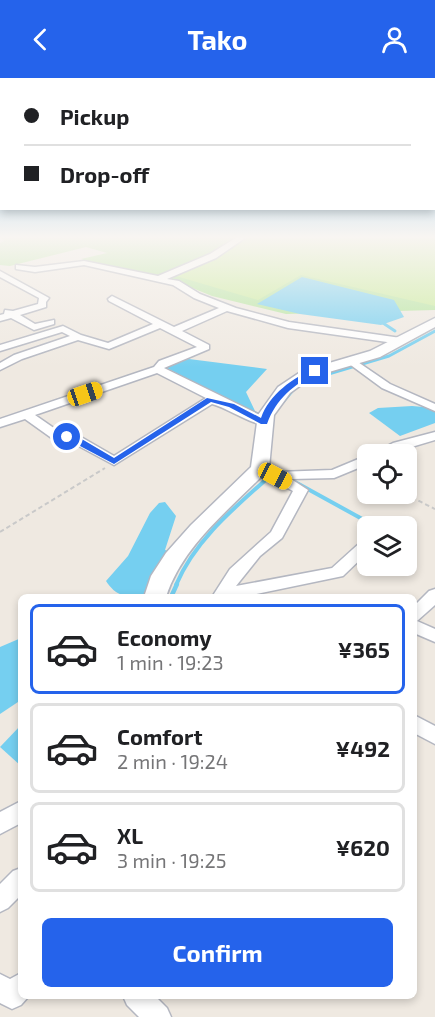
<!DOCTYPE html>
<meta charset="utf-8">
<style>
body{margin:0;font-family:"Exo 2",sans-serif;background:#f2f2f2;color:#202124;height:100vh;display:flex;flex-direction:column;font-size:22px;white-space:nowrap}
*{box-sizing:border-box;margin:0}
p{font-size:20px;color:#757577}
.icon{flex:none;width:33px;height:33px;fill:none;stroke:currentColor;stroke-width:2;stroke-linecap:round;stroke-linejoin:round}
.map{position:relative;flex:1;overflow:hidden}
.details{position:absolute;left:18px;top:516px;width:399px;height:405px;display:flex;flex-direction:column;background:#fff;border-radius:9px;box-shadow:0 3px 9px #0003}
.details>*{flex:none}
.hud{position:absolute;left:0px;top:0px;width:435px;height:132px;box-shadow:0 3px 9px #0003;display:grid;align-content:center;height:132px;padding:0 24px;background:#fff}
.tools{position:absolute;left:357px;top:366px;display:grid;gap:12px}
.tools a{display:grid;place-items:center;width:60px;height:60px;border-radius:9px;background:#fff;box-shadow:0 3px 9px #0003;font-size:30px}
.end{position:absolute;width:27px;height:27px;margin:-14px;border:8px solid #2563eb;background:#fff;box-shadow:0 0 0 3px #fff}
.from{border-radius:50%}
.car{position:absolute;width:18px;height:36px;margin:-18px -9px;border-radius:8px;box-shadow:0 0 4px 2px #0007;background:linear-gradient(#f5c518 24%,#345 0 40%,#f5c518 0 76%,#345 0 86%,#f5c518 0)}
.hud b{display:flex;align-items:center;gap:21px;height:57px;font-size:22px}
.hud b+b{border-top:2px solid #e0e0e0}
.hud i{width:15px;height:15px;background:#202124}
ul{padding:10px 0 0;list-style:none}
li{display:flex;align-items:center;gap:18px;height:90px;margin:0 12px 9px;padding:0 12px;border:3px solid #e0e0e0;border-radius:9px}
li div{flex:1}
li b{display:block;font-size:22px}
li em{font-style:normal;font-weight:700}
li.active{border-color:#2563eb}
li>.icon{width:54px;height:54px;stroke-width:1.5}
.button{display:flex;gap:12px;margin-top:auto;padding:12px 24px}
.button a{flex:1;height:69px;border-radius:9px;background:#2563eb;color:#fff;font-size:24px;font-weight:700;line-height:69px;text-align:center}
header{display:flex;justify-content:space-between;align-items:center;height:78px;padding:0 24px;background:#2563eb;color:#fff;font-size:27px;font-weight:700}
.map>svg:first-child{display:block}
.green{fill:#b6e59e}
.pitch{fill:#c9ec9a}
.water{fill:#75cff0}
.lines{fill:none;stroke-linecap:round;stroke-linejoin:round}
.stream-far3{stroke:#75cff0;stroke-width:2}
.stream-far2{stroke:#75cff0;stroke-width:3}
.stream-far1{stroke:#75cff0;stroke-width:4}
.stream{stroke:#75cff0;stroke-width:4.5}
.street-casing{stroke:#b4b7c1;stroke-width:3}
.secondary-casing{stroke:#b4b7c1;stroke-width:3}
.path{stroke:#c9c9c9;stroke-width:2;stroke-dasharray:4.5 3;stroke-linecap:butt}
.street{fill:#fff;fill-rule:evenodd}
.secondary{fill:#fff;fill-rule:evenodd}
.route{fill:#2563eb}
</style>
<header><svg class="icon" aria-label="back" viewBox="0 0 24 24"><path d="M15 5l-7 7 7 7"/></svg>Tako<svg class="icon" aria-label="person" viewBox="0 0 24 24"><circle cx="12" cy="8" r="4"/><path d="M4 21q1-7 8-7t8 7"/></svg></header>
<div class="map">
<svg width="435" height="939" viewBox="0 0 435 939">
<rect width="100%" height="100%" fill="#efe9e1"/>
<path class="green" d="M 0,158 L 435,158 L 435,232 L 286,236 L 212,218 L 170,201 L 105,189 L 81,181 L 107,175 L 86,169 L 10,188 L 0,187 L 0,165 L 4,163 Z"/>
<path class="pitch" d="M 251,158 L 435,158 L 435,228 L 301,197 L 258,222 L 176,198 L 217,180 Z"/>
<g class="water">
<path d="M 302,199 L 394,222 L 404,239 L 381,247 L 300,236 L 257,226 Z"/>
<path d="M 189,281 L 267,291 L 246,314 L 255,333 L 259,335 L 255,337 L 165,289 L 175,283 Z"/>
<path d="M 412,328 L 424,329 L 435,334 L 435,345 L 400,358 L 369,335 L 378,330 Z"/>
<path d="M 165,424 L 176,438 L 165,472 L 168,473 L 146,519 C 128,519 117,520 106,503 L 128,478 L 150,435 L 159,425 Z"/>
<path d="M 21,560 L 21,622 L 0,636 L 0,569 Z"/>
<path d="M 21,647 L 21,688 L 0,669 Z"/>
</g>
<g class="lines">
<path class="stream-far3" d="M 381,244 L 386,247"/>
<g class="stream-far2">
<path d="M 383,245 L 395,253"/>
<path d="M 305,303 L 389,278 L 435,253"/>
<path d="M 283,324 L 294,311"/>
</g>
<g class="stream-far1">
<path d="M 295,404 L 375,448"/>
<path d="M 176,507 C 195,462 234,430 270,398"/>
</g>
<path class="stream" d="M 171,519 L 177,506"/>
<defs>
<g id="street">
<path d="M 239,158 L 248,158 L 216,180 L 167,201 L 179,203 L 200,216 L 236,230 L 289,244 L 401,260 L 406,263 L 401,266 L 288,250 L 227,233 L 182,253 L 209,267 L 209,271 L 164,290 L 268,341 L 268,347 C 255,349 228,330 212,326 L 114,387 L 73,365 L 53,361 L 25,341 L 0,349 L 0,341 L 154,289 L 159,283 L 197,269 L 160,250 L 109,271 L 78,262 L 22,281 L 0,292 L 0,285 L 14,277 L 70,258 L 62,254 L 0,273 L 0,267 L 63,248 L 81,257 L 108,265 L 153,246 L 109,223 L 108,221 L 112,218 L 174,249 L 219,230 L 194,220 L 173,207 L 84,187 L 35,194 L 16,191 L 16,187 L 35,189 L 84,183 L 158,198 L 210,176 ZM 157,295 L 206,320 L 114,378 L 81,359 L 61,355 L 35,337 Z"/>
<path d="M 0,193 L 49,220 L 46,224 L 46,229 L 20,237 L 35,246 L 54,242 L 54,246 L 34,252 L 11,240 L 0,243 L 0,237 L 4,236 L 5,232 L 13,233 L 38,226 L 39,220 L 0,199 Z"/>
<path d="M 352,280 L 390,306 L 435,326 L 435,333 L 382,310 L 348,285 L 347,283 Z"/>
<path d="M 435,354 L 435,362 L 388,376 L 372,376 L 393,365 Z"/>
<path d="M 368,377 L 368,386 L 334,400 L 291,401 L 308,412 L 282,460 L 260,478 L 236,508 L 332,490 L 363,462 L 368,460 L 368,474 L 343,498 L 242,519 L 212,519 L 230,491 L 271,454 L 293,413 L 255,393 L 253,390 L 255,387 L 265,387 L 277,394 L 332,392 Z"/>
<path d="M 435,511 L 435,527 L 417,543 L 435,551 L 435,564 L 414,555 L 414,528 L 429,513 Z"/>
<path d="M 414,637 L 435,648 L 435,666 L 414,655 Z"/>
<path d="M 21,723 L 21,745 L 0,756 L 0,734 Z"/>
<path d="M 21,790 L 21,817 L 8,830 L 0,834 L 0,806 L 13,793 Z"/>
<path d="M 21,895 L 21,918 L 29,918 L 21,927 L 12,931 L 0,925 L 0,896 L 10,901 Z"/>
<path d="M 123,918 L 155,918 L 167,930 L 171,939 L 139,939 L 127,927 Z"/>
</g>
<path id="secondary" d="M 435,240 L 435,249 L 380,279 L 312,299 L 290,315 L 274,337 L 269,390 L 266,394 C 230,431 182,468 166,519 L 144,519 L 151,498 L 166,475 L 191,447 L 251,389 L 258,337 L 278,309 L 302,293 L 370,273 Z"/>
</defs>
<use href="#street" class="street-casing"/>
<use href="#secondary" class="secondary-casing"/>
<g class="path">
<path d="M 405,416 L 435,431"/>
<path d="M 0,454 L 105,390"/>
</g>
<use href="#street" class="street"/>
<use href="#secondary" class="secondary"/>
</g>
<linearGradient id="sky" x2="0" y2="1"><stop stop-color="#7abfeb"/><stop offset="0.55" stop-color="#f8f5f2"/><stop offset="1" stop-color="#f8f5f2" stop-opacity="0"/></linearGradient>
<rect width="435" height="289" fill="url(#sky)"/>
<path class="route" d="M 315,291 L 317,295 C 294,306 276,321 267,346 L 261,346 L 229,329 L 211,324 L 114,386 L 63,359 L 67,356 L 80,360 L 114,380 L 207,320 L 234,326 L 261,340 C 269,317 293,299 315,291 Z"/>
</svg>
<div class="tools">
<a><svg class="icon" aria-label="locate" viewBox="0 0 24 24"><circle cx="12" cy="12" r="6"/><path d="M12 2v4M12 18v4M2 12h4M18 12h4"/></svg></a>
<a><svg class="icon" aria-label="layers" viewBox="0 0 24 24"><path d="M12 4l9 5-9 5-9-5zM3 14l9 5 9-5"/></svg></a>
</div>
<i class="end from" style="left:67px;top:359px"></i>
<i class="end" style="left:315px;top:293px"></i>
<i class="car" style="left:85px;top:316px;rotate:71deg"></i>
<i class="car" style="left:275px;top:398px;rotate:118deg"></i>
<div class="hud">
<b><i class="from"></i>Pickup</b>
<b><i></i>Drop-off</b>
</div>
<section class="details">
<ul>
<li class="active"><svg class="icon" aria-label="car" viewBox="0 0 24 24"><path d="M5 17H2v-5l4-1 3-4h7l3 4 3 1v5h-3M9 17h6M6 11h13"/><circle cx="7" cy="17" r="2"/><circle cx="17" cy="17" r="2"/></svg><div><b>Economy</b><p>1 min · 19:23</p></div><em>¥365</em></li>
<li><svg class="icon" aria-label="car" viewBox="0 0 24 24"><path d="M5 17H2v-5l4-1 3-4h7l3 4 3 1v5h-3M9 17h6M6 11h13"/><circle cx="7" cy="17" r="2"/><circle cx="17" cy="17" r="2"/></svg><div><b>Comfort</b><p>2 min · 19:24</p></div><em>¥492</em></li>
<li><svg class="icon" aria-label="car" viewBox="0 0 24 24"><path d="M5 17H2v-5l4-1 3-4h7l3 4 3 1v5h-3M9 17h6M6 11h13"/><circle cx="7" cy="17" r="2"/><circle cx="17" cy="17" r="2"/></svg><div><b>XL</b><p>3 min · 19:25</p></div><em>¥620</em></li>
</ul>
<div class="button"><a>Confirm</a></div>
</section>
</div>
